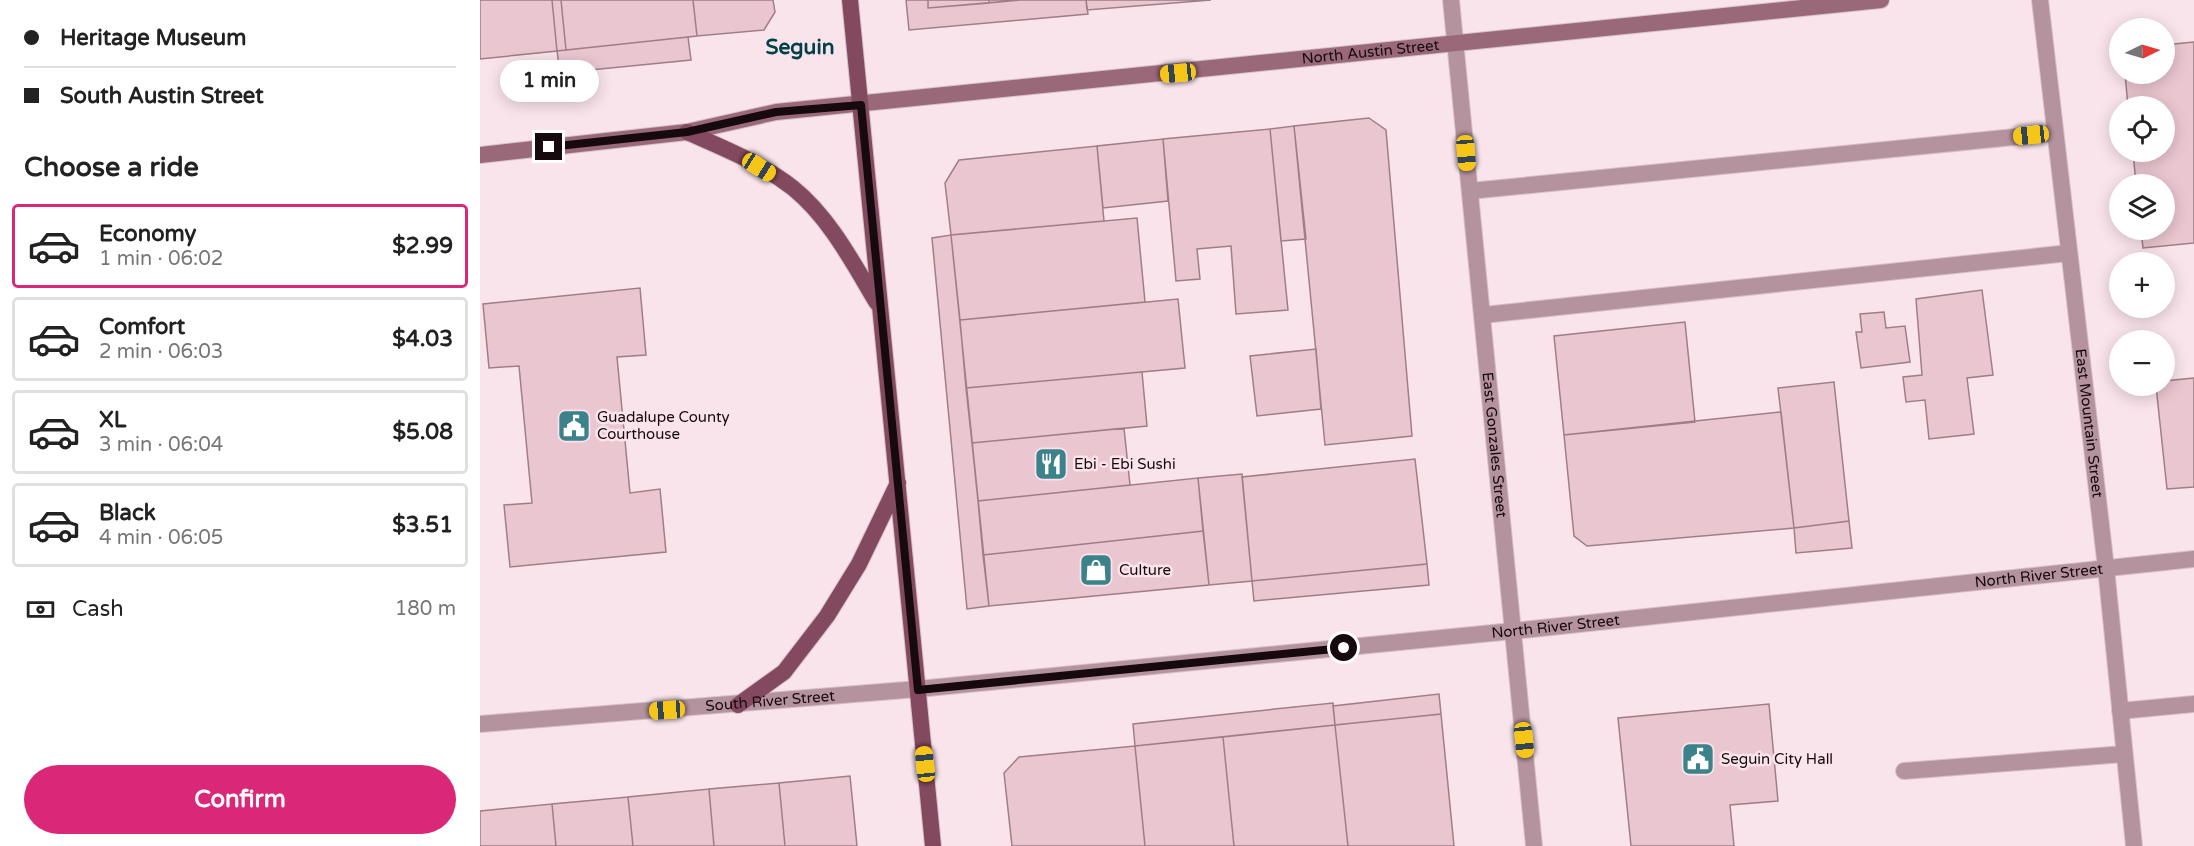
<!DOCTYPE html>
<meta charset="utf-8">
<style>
body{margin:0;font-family:"Varela Round",sans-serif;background:#f2f2f2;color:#222;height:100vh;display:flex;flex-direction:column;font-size:22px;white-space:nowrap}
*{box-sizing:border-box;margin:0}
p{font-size:20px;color:#767676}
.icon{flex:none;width:33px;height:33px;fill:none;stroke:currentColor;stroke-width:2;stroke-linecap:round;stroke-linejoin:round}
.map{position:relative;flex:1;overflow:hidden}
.drawer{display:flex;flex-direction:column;background:#fff;width:480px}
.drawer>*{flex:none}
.hud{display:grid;align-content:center;height:132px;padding:0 24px;background:#fff}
.needle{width:39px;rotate:85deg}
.tools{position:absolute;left:1629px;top:18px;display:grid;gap:12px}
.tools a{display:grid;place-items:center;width:66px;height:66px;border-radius:50%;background:#fff;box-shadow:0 3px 15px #0003;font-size:30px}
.end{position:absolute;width:27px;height:27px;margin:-14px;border:8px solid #160a0e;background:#fff;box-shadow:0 0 0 3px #fff}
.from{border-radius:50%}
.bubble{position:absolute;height:42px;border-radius:21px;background:#fff;box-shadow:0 3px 15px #0003;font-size:20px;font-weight:800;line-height:42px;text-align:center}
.car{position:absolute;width:18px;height:36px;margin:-18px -9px;border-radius:8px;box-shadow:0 0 4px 2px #0007;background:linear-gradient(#f5c518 24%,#345 0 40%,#f5c518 0 76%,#345 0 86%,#f5c518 0)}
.hud b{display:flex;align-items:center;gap:21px;height:57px;font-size:22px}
.hud b+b{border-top:2px solid #e0e0e0}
.hud i{width:15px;height:15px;background:#222}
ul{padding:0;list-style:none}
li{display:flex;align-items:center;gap:18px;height:84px;margin:0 12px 9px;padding:0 12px;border:3px solid #e0e0e0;border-radius:6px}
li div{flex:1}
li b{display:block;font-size:22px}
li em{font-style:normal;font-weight:800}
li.current{border-color:#db2777}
li>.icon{width:54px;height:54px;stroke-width:1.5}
h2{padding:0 24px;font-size:27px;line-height:72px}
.pay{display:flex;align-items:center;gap:15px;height:66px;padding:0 24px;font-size:22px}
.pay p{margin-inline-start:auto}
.cta{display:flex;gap:12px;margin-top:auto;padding:12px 24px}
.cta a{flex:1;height:69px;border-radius:36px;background:#db2777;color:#fff;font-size:24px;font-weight:800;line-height:69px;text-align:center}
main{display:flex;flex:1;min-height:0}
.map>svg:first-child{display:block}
</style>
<main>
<section class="drawer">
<div class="hud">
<b><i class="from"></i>Heritage Museum</b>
<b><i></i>South Austin Street</b>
</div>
<h2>Choose a ride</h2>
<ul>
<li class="current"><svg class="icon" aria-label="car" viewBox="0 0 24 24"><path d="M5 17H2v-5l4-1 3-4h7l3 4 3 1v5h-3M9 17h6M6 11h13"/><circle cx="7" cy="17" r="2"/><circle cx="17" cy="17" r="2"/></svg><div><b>Economy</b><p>1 min · 06:02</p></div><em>$2.99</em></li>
<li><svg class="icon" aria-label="car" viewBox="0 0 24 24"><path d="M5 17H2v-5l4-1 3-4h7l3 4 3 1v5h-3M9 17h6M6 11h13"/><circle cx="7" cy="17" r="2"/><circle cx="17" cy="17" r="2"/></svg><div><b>Comfort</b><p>2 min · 06:03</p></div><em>$4.03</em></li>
<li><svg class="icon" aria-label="car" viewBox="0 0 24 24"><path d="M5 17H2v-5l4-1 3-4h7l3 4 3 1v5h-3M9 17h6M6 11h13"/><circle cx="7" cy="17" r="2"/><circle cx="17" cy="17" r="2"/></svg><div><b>XL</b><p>3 min · 06:04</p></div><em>$5.08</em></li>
<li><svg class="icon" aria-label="car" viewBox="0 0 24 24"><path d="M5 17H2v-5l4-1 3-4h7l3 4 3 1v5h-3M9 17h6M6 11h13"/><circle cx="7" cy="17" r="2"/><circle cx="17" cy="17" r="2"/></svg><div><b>Black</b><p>4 min · 06:05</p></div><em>$3.51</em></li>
</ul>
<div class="pay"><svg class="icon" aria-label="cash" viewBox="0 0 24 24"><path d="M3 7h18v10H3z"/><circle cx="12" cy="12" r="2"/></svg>Cash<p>180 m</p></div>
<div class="cta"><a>Confirm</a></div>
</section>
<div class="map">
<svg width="1714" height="846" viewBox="0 0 1714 846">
<rect width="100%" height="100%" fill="#fae4eb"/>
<path fill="#eac6d1" stroke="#9f7e88" stroke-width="1.5" d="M 0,0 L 72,0 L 77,51 L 0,59 Z
M 72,0 L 81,0 L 86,50 L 77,51 Z
M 81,0 L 213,0 L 217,36 L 86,50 Z
M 213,0 L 293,0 L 295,12 L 284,30 L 217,36 Z
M 426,0 L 448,0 L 448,8 L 540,0 L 606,0 L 608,14 L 429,30 Z
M 448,0 L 509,0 L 509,3 L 448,8 Z
M 509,0 L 540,0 L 509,3 Z
M 606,0 L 731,0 L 607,10 Z
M 208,37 L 211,60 L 80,73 L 77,51 Z
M 1714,42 L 1714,243 L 1663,248 L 1661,230 L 1684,230 L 1684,184 L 1656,184 L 1653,152 L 1684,152 L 1684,106 L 1648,106 L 1645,74 L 1684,74 L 1684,45 Z
M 889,118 L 906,130 L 932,436 L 845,445 L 814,126 Z
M 814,126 L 826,239 L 801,241 L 790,129 Z
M 790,129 L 808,310 L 756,314 L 751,246 L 717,249 L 720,279 L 696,281 L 683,139 Z
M 683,139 L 688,201 L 623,208 L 617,146 Z
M 617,146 L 624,221 L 471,235 L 465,183 L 479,160 Z
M 657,218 L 665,302 L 480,320 L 471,235 Z
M 471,235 L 509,606 L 487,609 L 452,238 Z
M 160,288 L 166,355 L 137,357 L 150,493 L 180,489 L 186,552 L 30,567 L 24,505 L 52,503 L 39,366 L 9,368 L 3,304 Z
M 1502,290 L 1513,375 L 1487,378 L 1494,434 L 1449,439 L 1445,400 L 1426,402 L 1423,377 L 1442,375 L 1436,299 Z
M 698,299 L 705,368 L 486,388 L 480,320 Z
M 1404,312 L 1406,328 L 1425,326 L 1430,362 L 1381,368 L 1376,332 L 1382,332 L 1380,314 Z
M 1205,322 L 1215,422 L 1084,435 L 1074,336 Z
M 836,349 L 841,409 L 777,416 L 770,356 Z
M 662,372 L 667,426 L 492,443 L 486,388 Z
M 1714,378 L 1714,487 L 1687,489 L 1676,386 L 1684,386 L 1684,381 Z
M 1354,382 L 1369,521 L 1314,528 L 1298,388 Z
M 1301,412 L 1314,528 L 1107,546 L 1094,536 L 1084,435 Z
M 644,428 L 650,485 L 498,501 L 492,443 Z
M 935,459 L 947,564 L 772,581 L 762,477 Z
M 762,474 L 772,581 L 729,585 L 718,478 Z
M 718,478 L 723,531 L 503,555 L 498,501 Z
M 1369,521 L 1372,548 L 1316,553 L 1314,528 Z
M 723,531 L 729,585 L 509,606 L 503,555 Z
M 947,564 L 949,585 L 774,601 L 772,581 Z
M 959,694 L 961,714 L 855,725 L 853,706 Z
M 853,703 L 855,725 L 655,746 L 653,724 Z
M 1289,704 L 1298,801 L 1250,805 L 1254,846 L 1151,846 L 1138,718 Z
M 961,714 L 974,846 L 868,846 L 855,725 Z
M 855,725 L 868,846 L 754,846 L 743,737 Z
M 743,737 L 754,846 L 665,846 L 655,746 Z
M 655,746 L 665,846 L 532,846 L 524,773 L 539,757 Z
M 370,776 L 377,846 L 305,846 L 299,783 Z
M 299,783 L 305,846 L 234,846 L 229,789 Z
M 229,789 L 234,846 L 153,846 L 148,797 Z
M 148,797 L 153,846 L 76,846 L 72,804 Z
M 72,804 L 76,846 L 0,846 L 0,811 Z"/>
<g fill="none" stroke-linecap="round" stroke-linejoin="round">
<g stroke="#d6c1c8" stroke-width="18">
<path id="service" d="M 990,191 L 1575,133
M 1003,315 L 1589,253
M 1640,711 L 1714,704
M 1424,771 L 1644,754"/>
</g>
<g stroke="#d6c1c8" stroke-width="18">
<g id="minor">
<path id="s1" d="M 971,0 L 1054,846"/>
<path id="s2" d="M 0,724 L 438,689 L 1033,631 L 1714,559"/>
</g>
</g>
<g stroke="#d6c1c8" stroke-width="18">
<g id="tertiary">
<path id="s3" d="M 1560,0 L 1626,568 L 1654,846"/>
</g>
</g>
<g stroke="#d6c1c8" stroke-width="18">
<g id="secondary">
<path id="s4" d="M 0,155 L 207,132 L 296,112 L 1401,0"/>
</g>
</g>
<g stroke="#d6c1c8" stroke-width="18">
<path id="primary" d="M 370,0 L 453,846
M 207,132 C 243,148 281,163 313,188 C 350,218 373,263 397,303
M 258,705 L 304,672 L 347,616 L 379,564 L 418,483"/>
</g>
<use href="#service" stroke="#b5939e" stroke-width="16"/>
<use href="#minor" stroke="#b5939e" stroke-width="16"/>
<use href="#tertiary" stroke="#b5939e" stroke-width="16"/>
<use href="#secondary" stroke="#996879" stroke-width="16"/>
<use href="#primary" stroke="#834a5f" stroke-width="16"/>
</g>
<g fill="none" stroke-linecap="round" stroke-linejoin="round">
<path stroke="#160a0e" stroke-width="8" d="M 69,147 L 207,132 L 296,112 L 381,105 L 438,690 L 864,648"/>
</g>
<defs>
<g id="civic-square" transform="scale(1.725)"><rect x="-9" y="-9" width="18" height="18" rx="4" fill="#3b828b" stroke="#fae4eb"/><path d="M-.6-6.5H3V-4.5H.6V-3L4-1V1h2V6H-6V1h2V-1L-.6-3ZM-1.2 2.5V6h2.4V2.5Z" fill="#fff"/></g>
<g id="restaurant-square" transform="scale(1.725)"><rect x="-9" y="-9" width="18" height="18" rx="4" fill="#3b828b" stroke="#fae4eb"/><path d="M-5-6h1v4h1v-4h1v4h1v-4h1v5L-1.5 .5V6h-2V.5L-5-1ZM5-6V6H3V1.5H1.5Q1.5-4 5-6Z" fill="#fff"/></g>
<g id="shop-square" transform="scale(1.725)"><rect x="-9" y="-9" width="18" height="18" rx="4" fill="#3b828b" stroke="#fae4eb"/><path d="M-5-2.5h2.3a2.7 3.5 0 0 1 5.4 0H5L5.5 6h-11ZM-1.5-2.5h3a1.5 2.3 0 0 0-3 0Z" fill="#fff"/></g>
</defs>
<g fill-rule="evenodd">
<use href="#civic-square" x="94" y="426"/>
<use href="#restaurant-square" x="571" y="464"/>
<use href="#shop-square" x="616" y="570"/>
<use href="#civic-square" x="1218" y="759"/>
</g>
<g text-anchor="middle" stroke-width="5" stroke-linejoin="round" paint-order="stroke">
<g font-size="15" fill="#160a0e" stroke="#fae4eb">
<text dy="5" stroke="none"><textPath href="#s4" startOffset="897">North Austin Street</textPath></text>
<text dy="5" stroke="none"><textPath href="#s3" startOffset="426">East Mountain Street</textPath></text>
<text dy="5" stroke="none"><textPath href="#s1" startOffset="447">East Gonzales Street</textPath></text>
<text dy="5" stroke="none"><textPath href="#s2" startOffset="1566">North River Street</textPath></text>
<text dy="5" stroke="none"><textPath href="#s2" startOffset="1080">North River Street</textPath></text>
<text dy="5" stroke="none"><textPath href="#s2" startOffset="291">South River Street</textPath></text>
</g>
<g font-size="15" fill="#160a0e" stroke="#fae4eb" text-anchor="start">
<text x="117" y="422">Guadalupe County<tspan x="117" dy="17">Courthouse</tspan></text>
<text x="594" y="469">Ebi - Ebi Sushi</text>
<text x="639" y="575">Culture</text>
<text x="1241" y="764">Seguin City Hall</text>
</g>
<g font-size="21" font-weight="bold" fill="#004148" stroke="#fae4eb">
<text x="320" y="54">Seguin</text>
</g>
</g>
</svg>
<div class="tools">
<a><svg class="needle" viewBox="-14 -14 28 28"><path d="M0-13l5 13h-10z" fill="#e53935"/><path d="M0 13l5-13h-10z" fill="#767676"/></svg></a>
<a><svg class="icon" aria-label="locate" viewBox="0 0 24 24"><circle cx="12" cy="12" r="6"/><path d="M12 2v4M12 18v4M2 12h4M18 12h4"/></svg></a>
<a><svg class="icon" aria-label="layers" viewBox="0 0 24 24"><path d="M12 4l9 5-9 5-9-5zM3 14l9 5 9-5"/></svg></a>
<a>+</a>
<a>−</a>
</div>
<i class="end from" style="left:864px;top:648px"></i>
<i class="end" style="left:69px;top:147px"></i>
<div class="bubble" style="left:20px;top:60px;width:99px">1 min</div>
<i class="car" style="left:698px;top:73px;rotate:264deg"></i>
<i class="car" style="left:1551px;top:135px;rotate:264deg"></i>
<i class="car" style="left:986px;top:153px;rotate:175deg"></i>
<i class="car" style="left:279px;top:167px;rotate:122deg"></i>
<i class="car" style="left:187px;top:710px;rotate:266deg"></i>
<i class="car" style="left:1044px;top:740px;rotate:174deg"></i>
<i class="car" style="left:445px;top:764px;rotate:354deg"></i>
</div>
</main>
